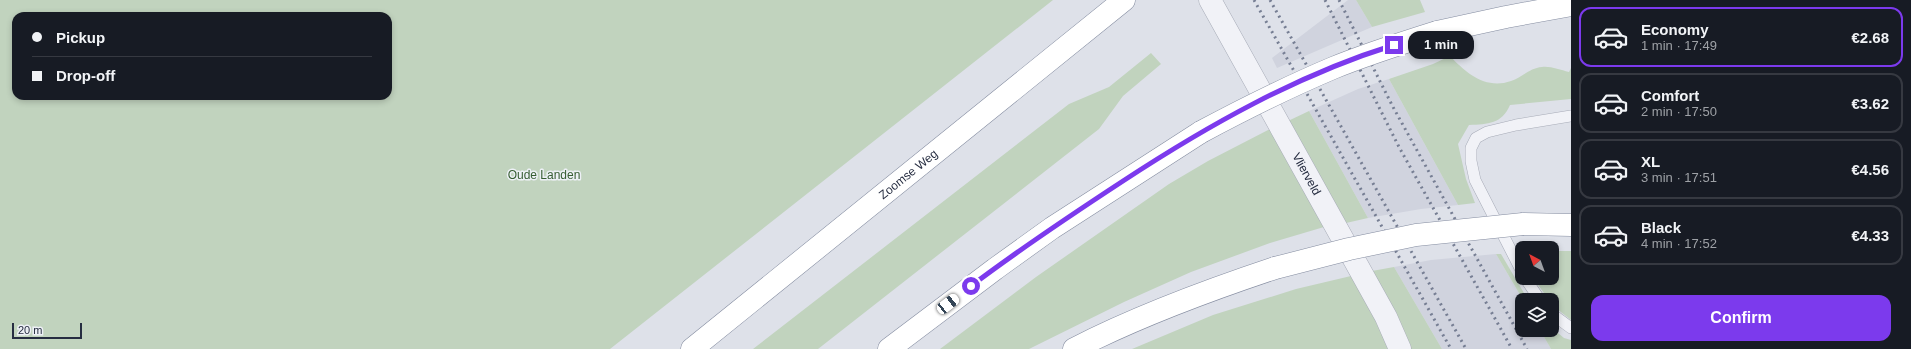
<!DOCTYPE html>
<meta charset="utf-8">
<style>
body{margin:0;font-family:Helvetica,sans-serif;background:#242831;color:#f1f3f6;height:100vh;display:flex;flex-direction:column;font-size:15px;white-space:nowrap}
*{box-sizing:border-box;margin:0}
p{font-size:13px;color:#9ea1a6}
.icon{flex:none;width:22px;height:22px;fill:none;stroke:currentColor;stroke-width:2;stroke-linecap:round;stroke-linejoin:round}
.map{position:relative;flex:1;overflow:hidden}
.panel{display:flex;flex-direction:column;background:#171b24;width:340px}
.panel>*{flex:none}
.hud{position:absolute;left:12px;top:12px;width:380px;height:88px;border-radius:12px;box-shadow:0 2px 6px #0003;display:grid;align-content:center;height:88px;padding:0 20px;background:#171b24}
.needle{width:26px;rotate:319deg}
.fabs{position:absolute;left:1515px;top:241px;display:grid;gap:8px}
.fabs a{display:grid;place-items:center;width:44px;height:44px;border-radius:8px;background:#171b24;box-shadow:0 2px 6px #0003;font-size:20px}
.scale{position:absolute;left:12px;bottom:10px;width:70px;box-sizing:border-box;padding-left:4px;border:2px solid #262d41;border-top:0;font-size:11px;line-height:14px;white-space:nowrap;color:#262d41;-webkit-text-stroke:3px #edf0f6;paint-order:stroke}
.end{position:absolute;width:18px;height:18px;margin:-9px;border:5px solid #7c3aed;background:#fff;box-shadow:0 0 0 2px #fff}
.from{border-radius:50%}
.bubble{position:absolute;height:28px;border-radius:12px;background:#171b24;box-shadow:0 2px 6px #0003;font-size:13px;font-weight:600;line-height:28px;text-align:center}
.car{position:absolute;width:12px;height:24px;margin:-12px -6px;border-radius:5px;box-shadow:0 0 3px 1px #0007;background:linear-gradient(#fff 24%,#345 0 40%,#fff 0 76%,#345 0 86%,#fff 0)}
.hud b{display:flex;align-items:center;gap:14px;height:38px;font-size:15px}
.hud b+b{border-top:1px solid #363941}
.hud i{width:10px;height:10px;background:#f1f3f6}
ul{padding:7px 0 0;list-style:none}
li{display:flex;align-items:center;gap:12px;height:60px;margin:0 8px 6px;padding:0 12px;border:2px solid #363941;border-radius:12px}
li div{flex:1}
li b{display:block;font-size:15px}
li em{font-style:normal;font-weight:600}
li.current{border-color:#7c3aed}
li>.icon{width:36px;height:36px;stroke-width:1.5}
.button{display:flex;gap:8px;margin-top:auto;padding:8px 20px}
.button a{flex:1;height:46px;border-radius:12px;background:#7c3aed;color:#fff;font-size:16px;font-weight:600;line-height:46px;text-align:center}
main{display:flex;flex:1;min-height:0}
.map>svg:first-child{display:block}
</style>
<main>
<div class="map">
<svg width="1571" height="349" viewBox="0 0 1571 349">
<rect width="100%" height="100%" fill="#dee1e9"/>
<path fill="#d0d3de" d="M 1348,0 L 1356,0 L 1372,27 L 1277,68 L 1272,58 Z
M 1389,79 L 1458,205 L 1421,209 L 1368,218 L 1309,111 L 1358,89 Z
M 1496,254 L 1523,300 L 1522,330 L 1540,330 L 1551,349 L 1442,349 L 1394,267 L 1431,260 Z"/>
<path fill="#c1d3be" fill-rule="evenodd" d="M 0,0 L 1053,0 L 610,349 L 0,349 ZM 16,16 L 388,16 L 388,96 L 16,96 Z
M 1356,0 L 1420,0 L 1425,12 L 1372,27 Z
M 1151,53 L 1161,64 L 1123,96 L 1099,129 L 818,349 L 753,349 L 1069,104 L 1109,87 Z
M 1450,56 C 1466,73 1486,90 1511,81 C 1522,78 1529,68 1542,67 C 1551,66 1560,70 1569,72 L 1571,68 L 1571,99 L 1510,105 C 1502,124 1488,124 1469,125 L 1458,144 L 1466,179 L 1475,203 L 1458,205 L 1389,79 L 1433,64 Z
M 1309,111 L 1368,218 L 1346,223 L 1288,121 Z
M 1270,129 L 1324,227 L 1270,243 L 1191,272 L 1124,302 L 1029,349 L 940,349 L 1036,277 L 1169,184 L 1208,161 Z
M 1552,251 L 1571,251 L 1571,320 L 1552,305 L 1552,300 L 1549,300 L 1533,278 L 1552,278 Z
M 1496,254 L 1501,254 L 1528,300 L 1523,300 Z
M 1394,267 L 1442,349 L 1410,349 L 1372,271 Z
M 1351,276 L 1375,315 L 1390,349 L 1132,349 L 1213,315 L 1296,289 Z
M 1552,328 L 1564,338 L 1571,340 L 1571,349 L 1551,349 L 1540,330 L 1552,330 Z"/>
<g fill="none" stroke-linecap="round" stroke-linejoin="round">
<g stroke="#a7abb7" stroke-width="12">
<path id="lane" d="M 1522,272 L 1475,180 L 1471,161 L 1471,148 L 1476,138 L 1487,132 L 1516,125 L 1571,116
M 1525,278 L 1540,300
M 1552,314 L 1571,328"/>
</g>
<g stroke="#a7abb7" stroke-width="23">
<g id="street">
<path id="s1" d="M 1210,0 L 1386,317 L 1400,349"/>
</g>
</g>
<g stroke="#848ca0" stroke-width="23">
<g id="highway">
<path d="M 1437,32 L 1506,17 L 1571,5"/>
<path d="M 1523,224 L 1571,225"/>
<path id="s2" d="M 692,349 L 1124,0"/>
<path d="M 889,349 L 995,269 L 1052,228 L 1201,132"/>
<path d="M 1074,349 C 1138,316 1206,291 1275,268"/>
</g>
</g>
<use href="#lane" stroke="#f1f2f7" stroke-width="11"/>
<use href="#street" stroke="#f1f2f7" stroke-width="22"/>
<use href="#highway" stroke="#fff" stroke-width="22"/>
<path stroke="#767e93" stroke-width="3" stroke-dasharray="2 4" stroke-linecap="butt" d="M 1254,0 L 1451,349
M 1270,0 L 1466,349
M 1325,0 L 1399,147 L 1512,349
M 1339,0 L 1393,107 L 1527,349"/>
<g stroke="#848ca0" stroke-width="23" stroke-linecap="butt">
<path id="highway-bridge" d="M 1201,132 C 1244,109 1288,87 1333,68 C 1367,54 1402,43 1437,32
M 1275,268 L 1349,249 L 1416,235 L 1523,224"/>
</g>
<use href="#highway-bridge" stroke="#fff" stroke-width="22"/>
</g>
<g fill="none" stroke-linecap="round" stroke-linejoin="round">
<path stroke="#7c3aed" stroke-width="5" d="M 971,286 C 1020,249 1071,215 1123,181 C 1207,126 1297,75 1394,45"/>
</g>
<g text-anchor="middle" stroke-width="3" stroke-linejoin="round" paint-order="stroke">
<g font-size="12" fill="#262d41" stroke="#edf0f6">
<text dy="4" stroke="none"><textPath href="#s1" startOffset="199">Vlierveld</textPath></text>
<text dy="4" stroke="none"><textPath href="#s2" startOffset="278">Zoomse Weg</textPath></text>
</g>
<g font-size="12" fill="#365d32" stroke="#edf0f6">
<text x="544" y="179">Oude Landen</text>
</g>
</g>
</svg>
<div class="fabs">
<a><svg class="needle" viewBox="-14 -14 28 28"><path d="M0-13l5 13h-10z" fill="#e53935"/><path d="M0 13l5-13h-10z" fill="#9ea1a6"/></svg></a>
<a><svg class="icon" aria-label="layers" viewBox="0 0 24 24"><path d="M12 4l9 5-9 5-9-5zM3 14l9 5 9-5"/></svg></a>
</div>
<div class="scale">20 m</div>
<i class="end from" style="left:971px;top:286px"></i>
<i class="end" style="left:1394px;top:45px"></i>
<div class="bubble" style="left:1408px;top:31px;width:66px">1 min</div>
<i class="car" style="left:948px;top:304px;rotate:52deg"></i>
<div class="hud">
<b><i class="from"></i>Pickup</b>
<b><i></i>Drop-off</b>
</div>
</div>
<section class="panel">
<ul>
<li class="current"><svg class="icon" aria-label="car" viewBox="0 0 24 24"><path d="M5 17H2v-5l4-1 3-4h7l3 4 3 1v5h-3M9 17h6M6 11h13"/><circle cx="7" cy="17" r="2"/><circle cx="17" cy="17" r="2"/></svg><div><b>Economy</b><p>1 min · 17:49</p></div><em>€2.68</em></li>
<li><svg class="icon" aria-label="car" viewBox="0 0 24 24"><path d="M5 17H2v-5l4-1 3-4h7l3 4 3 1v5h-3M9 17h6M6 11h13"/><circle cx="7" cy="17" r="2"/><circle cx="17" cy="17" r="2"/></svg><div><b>Comfort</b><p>2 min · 17:50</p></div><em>€3.62</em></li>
<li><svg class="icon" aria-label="car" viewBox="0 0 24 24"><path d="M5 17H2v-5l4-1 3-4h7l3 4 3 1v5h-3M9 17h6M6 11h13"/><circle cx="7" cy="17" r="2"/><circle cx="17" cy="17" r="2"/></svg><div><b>XL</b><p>3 min · 17:51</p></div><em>€4.56</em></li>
<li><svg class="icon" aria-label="car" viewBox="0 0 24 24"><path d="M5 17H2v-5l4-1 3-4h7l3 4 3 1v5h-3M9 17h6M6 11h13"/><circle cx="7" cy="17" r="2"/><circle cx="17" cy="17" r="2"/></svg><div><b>Black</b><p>4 min · 17:52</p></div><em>€4.33</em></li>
</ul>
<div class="button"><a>Confirm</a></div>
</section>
</main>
